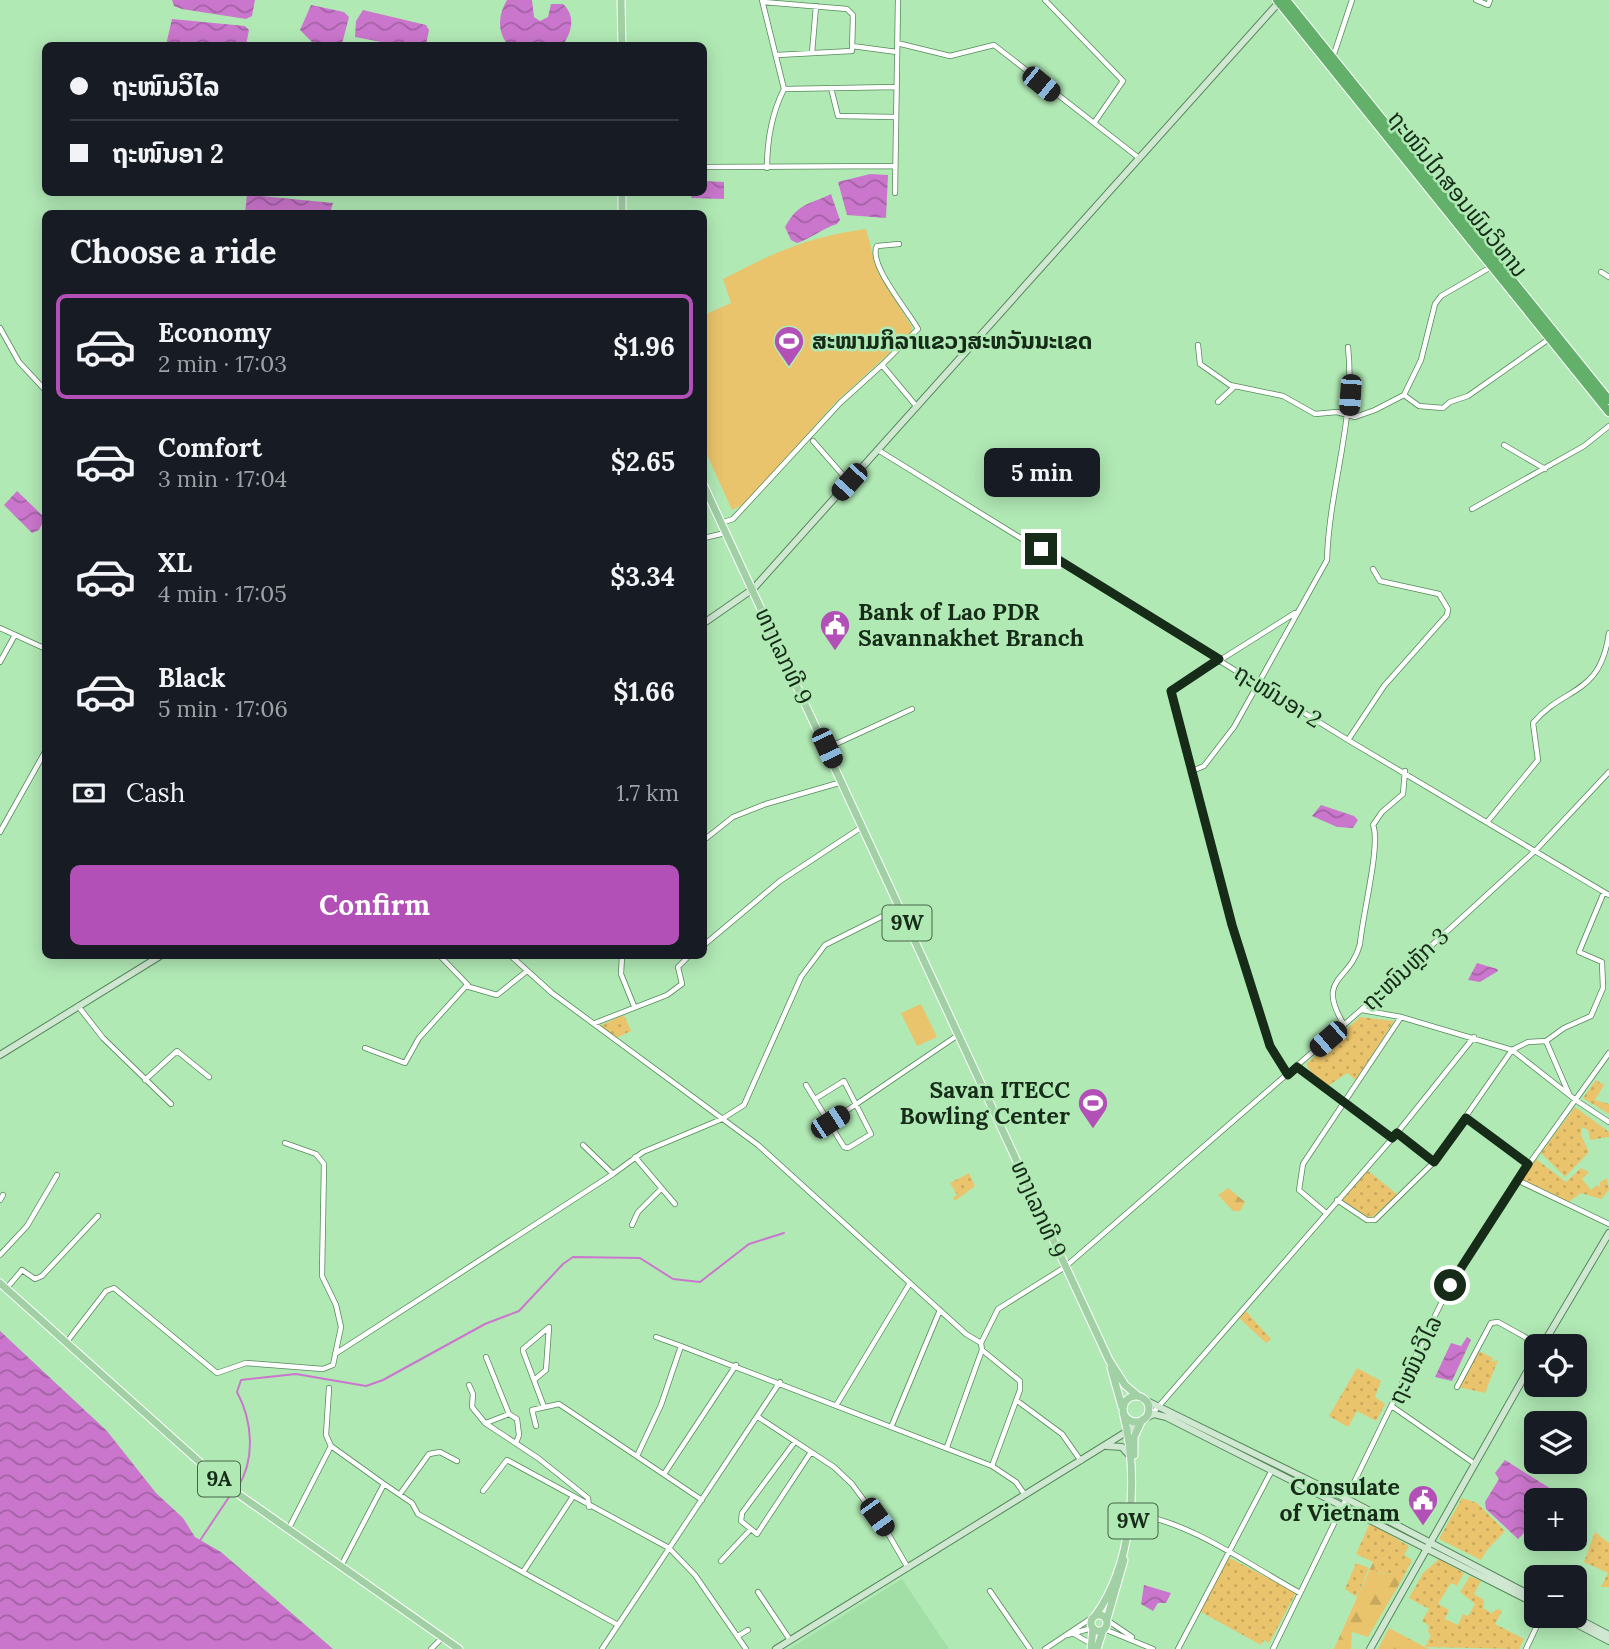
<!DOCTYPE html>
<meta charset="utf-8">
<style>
body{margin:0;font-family:Lora,"Noto Sans Lao",serif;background:#242831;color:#f1f3f6;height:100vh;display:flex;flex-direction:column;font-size:26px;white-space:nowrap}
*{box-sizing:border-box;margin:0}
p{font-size:23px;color:#9ea1a6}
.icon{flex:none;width:38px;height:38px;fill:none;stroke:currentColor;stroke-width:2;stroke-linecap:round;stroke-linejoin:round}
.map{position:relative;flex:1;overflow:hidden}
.side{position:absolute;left:42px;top:210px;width:665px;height:749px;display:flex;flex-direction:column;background:#171b24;border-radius:10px;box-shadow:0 4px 18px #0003}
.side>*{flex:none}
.banner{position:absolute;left:42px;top:42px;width:665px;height:154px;border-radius:10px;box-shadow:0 4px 18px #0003;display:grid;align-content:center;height:154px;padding:0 28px;background:#171b24}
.tools{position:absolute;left:1524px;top:1334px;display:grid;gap:14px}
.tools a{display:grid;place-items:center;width:63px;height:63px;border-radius:10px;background:#171b24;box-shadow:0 4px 18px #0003;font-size:35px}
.end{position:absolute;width:32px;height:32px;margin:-16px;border:9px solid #162b18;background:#fff;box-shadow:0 0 0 4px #fff}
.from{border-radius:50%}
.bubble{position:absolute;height:49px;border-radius:10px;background:#171b24;box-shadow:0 4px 18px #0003;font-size:23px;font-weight:800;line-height:49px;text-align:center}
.car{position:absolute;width:21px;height:42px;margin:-21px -10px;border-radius:9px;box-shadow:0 0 5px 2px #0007;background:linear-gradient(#222 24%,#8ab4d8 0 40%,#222 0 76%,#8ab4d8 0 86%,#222 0)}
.banner b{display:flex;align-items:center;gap:24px;height:66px;font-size:26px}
.banner b+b{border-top:2px solid #363941}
.banner i{width:18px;height:18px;background:#f1f3f6}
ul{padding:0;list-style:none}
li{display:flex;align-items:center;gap:21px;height:105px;margin:0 14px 10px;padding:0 14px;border:4px solid transparent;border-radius:10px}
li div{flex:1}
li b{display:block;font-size:26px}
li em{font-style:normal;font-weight:800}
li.on{border-color:#b350b7}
li>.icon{width:63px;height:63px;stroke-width:1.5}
h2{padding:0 28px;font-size:32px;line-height:84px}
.pay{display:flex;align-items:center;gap:18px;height:77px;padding:0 28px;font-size:26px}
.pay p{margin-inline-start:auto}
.primary-button{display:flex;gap:14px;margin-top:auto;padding:14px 28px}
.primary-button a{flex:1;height:80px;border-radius:10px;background:#b350b7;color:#fff;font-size:28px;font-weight:800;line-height:80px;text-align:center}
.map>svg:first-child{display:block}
</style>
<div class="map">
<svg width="1609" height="1649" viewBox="0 0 1609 1649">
<defs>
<pattern id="green-dots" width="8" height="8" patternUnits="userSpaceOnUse" patternTransform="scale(1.75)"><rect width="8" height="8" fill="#eac46c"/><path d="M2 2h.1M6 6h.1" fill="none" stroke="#c8a95d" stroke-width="1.8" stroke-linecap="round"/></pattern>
<pattern id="forest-firs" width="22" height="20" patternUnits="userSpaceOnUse" patternTransform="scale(1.75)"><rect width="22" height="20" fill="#eac46c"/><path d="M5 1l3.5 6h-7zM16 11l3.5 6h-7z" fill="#c8a95d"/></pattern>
<pattern id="water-waves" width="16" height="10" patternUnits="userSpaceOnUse" patternTransform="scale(1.75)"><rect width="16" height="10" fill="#cb76cd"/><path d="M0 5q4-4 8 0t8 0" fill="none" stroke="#a461a5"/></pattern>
</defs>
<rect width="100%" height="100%" fill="#b1e9b5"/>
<path fill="#a2dfa6" d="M 902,1579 L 949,1649 L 789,1649 Z"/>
<path fill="url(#green-dots)" d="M 624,1015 L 631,1031 L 616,1038 L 599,1026 Z
M 1360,1017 L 1394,1021 L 1356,1080 L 1347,1073 L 1328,1086 L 1313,1075 L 1306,1064 Z
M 1596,1080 L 1604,1085 L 1595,1100 L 1609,1104 L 1609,1114 L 1583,1098 Z
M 1575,1107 L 1609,1132 L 1609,1137 L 1590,1140 L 1588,1130 L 1582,1127 L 1581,1135 L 1589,1152 L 1565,1177 L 1541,1153 Z
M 1536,1159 L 1566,1182 L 1581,1168 L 1589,1172 L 1582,1179 L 1591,1190 L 1597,1185 L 1600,1187 L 1600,1182 L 1607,1178 L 1609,1190 L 1601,1199 L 1581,1193 L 1566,1204 L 1522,1180 Z
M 1367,1170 L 1398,1195 L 1370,1219 L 1342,1200 Z
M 969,1173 L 975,1186 L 955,1201 L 953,1198 L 957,1195 L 950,1183 Z
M 1244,1309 L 1271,1339 L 1266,1343 L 1238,1317 Z
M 1475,1349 L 1493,1358 L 1491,1362 L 1498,1360 L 1485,1393 L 1458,1387 Z
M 1357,1368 L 1381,1381 L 1375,1397 L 1385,1404 L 1376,1421 L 1357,1411 L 1348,1427 L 1329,1416 Z
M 1462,1498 L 1477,1503 L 1505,1531 L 1487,1550 L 1481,1560 L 1439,1539 Z
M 1370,1523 L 1409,1546 L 1404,1555 L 1412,1560 L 1403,1578 L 1387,1573 L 1377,1574 L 1373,1562 L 1356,1554 Z
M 1595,1532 L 1609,1543 L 1609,1587 L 1601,1587 L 1608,1573 L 1584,1562 Z
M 1228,1557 L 1296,1593 L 1269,1643 L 1264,1640 L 1261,1645 L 1199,1611 Z
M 1439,1559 L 1464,1573 L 1457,1586 L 1451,1583 L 1438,1604 L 1449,1610 L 1445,1619 L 1458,1625 L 1463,1614 L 1468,1616 L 1475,1604 L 1460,1592 L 1470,1576 L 1481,1581 L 1474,1594 L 1484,1600 L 1483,1608 L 1491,1613 L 1498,1609 L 1502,1611 L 1495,1624 L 1524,1639 L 1519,1649 L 1425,1647 L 1431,1635 L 1428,1632 L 1429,1626 L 1422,1621 L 1429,1609 L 1409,1598 L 1423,1573 Z
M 1356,1563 L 1369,1568 L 1357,1597 L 1345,1589 Z"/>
<path fill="url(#forest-firs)" d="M 1228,1188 L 1245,1202 L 1240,1211 L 1233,1211 L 1218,1195 Z
M 1373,1562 L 1377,1574 L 1391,1573 L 1403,1578 L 1368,1637 L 1352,1632 L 1351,1649 L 1334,1649 Z
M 1389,1628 L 1425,1647 L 1429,1649 L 1378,1649 Z"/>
<path fill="#eac46c" d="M 866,229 L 878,273 L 912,327 L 912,332 L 835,403 L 746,503 L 732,510 L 704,448 L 704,315 L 731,303 L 723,279 C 775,252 808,237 866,229 Z
M 921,1004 L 937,1037 L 917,1046 L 901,1013 Z"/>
<path fill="url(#water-waves)" d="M 172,0 L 255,0 L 252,16 L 246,19 L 182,9 L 174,6 Z
M 507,0 L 532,0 L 534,17 L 540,21 L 548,17 L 551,4 L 563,4 C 576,16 572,31 563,45 L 508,45 C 497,31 498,15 507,0 Z
M 311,5 L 344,12 L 349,17 L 342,44 L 313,43 L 300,30 Z
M 363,10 L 426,25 L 429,30 L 426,45 L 397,45 L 355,37 L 356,21 Z
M 172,19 L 245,26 L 249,30 L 246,45 L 166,45 Z
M 870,174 L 888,175 L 886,218 L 847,215 L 838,182 Z
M 704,181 L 724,182 L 724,199 L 691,198 L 692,193 L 704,192 Z
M 831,194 L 840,220 L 837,224 C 823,228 812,238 797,243 L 791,240 L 785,227 C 799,202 809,205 831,194 Z
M 247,195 L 251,195 L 333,203 L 330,213 L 245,213 Z
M 17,491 L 45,518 L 39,530 L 32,533 L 4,505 Z
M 1321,805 L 1354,816 L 1358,820 L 1353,828 L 1337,827 L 1312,816 Z
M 1477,963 L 1497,969 L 1498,971 L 1480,982 L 1468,980 Z
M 0,1331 L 107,1431 L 156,1493 L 183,1518 L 195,1537 L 221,1552 L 333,1649 L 0,1649 Z
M 1467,1337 L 1471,1340 L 1452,1381 L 1435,1377 L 1451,1343 L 1461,1346 Z
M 1505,1460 L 1561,1495 L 1558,1500 L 1536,1500 L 1534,1538 L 1525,1532 L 1518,1539 L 1486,1509 L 1485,1502 L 1499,1479 L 1495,1473 Z
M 1144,1585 L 1171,1593 L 1166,1603 L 1158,1603 L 1153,1611 L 1141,1604 Z"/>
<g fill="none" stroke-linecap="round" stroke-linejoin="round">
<path stroke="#cb76cd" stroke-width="2" d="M 238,1487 C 256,1458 252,1420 237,1392 L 241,1380 L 296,1374 L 366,1386 L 383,1380 L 485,1324 L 519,1311 L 563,1264 L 573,1257 L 640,1258 L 673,1279 L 700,1282 L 749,1244 L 784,1233
M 199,1542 L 231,1494"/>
<g stroke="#55895a" stroke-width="6">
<path id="street" d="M 762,0 L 784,89 C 772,113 767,141 767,168
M 1045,0 L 1123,81 L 1094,123
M 1476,0 L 1488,5 L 1490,0
M 763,2 L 847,9 L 853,15 L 852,51 L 777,55
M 897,43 L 950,56 L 994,45 L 1139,158
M 852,46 L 897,52
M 812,53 L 816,6
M 1333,57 L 1352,0
M 831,88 L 838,116 L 895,117
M 784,89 L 896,87
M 704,167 L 894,166
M 895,193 L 898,0
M 1601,272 L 1609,277
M 0,328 L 19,362 L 46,391
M 1198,345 L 1200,364 L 1230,385 L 1283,396 L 1315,414 L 1337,412 L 1355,417 L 1375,410 L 1404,395 L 1421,360 L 1435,304 L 1441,296 L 1491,267
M 882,365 L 918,329 C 909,312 867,263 877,246 L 899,244
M 1404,395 L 1419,406 L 1443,408 L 1450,402 L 1468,396 L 1549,339
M 1218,402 L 1234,387
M 813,441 L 849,482
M 1504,445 L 1545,469
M 878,450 L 1348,740 L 1609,895
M 1472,509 L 1584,446 L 1609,426
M 721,523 L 733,519 L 840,403 L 882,365 L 917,407
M 704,538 L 725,533
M 0,628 L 46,649
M 0,662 L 15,635
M 1348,740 L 1384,686 L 1447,615 L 1448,609 L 1439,594 L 1380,581 L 1373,569
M 827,748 L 912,709
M 1192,771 L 1204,766 L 1234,727 L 1327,560 C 1329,488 1356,419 1348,347
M 1488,821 L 1538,760 L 1533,723 C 1565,685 1600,697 1609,633
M 0,832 L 46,750
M 704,840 L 733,817 L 766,804 L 842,782
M 704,945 L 780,881 L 862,827
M 440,956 L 468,985
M 511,956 L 552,993 L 758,1145 L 966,1334 L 981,1343 L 982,1350 L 1020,1381 L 1020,1390 L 992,1466
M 622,956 L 621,974 L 634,1006
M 78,1006 L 103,1038 L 171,1104
M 1362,1010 L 1401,1017 L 1512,1050 L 1577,1101 L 1609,1122
M 595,1023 L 667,995 L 682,984 L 678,967 L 689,956
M 1344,1025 C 1315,976 1350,983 1360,944 C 1362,917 1381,844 1373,825 L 1382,812 L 1403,794 L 1405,771
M 1546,1041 L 1564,1028 L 1591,1016 L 1603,988 L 1602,962 L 1579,952 L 1604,892
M 365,1048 L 405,1063 L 419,1038 L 466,986 L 497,995 L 527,971
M 1297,1067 L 1392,1138
M 1288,1074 L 1270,1046 L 1232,925 L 1171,691 L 1295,613
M 145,1080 L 177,1051 L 209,1077
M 806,1085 L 844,1147 L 848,1148 L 871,1134 L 844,1081 L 815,1099
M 1466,1117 L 1528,1164
M 830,1122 L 958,1035
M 1397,1133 L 1434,1162
M 583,1145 L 613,1174 L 643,1152 L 722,1119 L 744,1105 L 801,977 L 825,945 L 899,908
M 635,1157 L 675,1204
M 1517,1180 L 1609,1224
M 0,1200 L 3,1195
M 1337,1200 L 1367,1220 L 1375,1220 L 1434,1162 L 1512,1050 L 1528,1042 L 1546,1041 L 1569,1094
M 1326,1213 L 1299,1190 L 1303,1164 L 1401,1017
M 632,1225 L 638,1212 L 661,1189
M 0,1255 L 27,1226 L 57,1175
M 6,1289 L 22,1270 L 35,1279 L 42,1276 L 98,1216
M 656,1337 L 681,1346
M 66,1343 L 106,1291 L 114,1288 L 217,1373 L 246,1363 L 323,1369 L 333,1365 L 341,1327 L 336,1305 L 322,1276 L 324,1164 L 316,1154 L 285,1143
M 981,1343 L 998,1309 L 1065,1267 L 1361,1010 L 1536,850 L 1609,772
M 335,1354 L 613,1174
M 486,1357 L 509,1414
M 534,1380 L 546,1370 L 549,1327 L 523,1349 L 523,1351 L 544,1407
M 469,1385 L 473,1394 L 472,1407 L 485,1423 L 538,1458 L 588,1498 L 589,1507
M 1457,1387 L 1491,1323 L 1498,1322 L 1541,1346
M 329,1388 L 326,1435 L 331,1446 L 384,1484
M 1016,1400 L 1062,1434 L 1081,1461
M 837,1404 L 910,1283
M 1393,1407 L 1475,1464
M 1152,1414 L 1397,1133 L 1474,1037
M 758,1417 L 834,1467 L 852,1484 L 886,1530 L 908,1568
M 486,1423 L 509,1414 L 517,1419 L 519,1435 L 516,1443
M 892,1425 L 940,1310
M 536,1426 L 532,1410 L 559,1404 L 702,1500
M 794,1443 L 742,1513 L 741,1521 L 757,1534 L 811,1452
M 947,1447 L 982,1350
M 637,1456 L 661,1405 L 681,1346 L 992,1466 L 1016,1482 L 1025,1495
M 664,1474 L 736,1365
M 483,1491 L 507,1460 L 669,1548 L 695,1575 L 746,1649
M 400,1494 L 429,1454 L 440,1452 L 457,1461
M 1134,1514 C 1191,1522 1249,1565 1300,1593
M 288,1530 L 331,1446
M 721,1561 L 750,1530
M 341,1566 L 384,1484 L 412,1503 L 418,1514 L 618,1625
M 523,1572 L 572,1498
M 990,1591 L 1030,1649
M 758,1592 L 790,1640
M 1107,1620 L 1132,1637
M 1104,1629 L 1153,1649
M 1074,1634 L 1090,1643
M 1067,1635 L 1092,1628
M 738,1636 L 748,1630
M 431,1649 L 443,1637
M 602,1649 L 780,1382
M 1045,1649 L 1093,1617
M 1178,1649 L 1272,1470
M 1273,1649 L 1450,1285 L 1514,1185 L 1609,1053
M 1526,1649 L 1542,1615"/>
</g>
<g stroke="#55895a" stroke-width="8">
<path id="secondary" d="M 704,623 L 753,589 L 1281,0
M 0,1055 L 160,956
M 1542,1346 L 1609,1233
M 1143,1399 L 1347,1499 L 1536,1598
M 1144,1419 L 1154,1414 L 1166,1417 L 1536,1604
M 1107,1446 L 1122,1447 L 1130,1456
M 1559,1615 L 1609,1641
M 1571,1615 L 1609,1635
M 776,1649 L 1139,1424
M 1370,1649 L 1536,1356"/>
</g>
<g stroke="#fff" stroke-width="9">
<path id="primary" d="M 621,0 L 622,46
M 622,214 L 622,192
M 704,486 L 1109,1360 L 1125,1385 L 1138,1396
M 0,1283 L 224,1484 L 459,1649
M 1111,1368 L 1122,1407
M1123 1409a13 13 0 1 1 26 0a13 13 0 1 1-26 0Z
M 1134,1455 L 1134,1437 L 1142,1420
M1091 1623a8 8 0 1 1 16 0a8 8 0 1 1-16 0Z
M 1095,1616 C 1134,1563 1139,1474 1123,1412
M 1107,1619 L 1124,1560
M 1091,1649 L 1093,1628
M 1097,1649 L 1103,1630"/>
</g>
<g stroke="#fff" stroke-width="10">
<path id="highway" d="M 1277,0 L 1609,412
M 1286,0 L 1609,400"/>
</g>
<use href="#street" stroke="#fff" stroke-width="4.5"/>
<use href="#secondary" stroke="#d0e7d2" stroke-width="6"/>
<use href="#primary" stroke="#a1d0a5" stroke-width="7"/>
<use href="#highway" stroke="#62b069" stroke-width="8"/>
</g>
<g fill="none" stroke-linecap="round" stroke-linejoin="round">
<path stroke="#162b18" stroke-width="9" d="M 1041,549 L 1219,659 L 1171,691 L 1232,925 L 1270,1046 L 1288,1075 L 1297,1067 L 1392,1138 L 1397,1133 L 1434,1162 L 1466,1118 L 1528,1164 L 1450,1285"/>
</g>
<defs>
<g id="stadium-pin" transform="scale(1.575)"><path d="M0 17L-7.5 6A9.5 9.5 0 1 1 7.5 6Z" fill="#b350b7" stroke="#b1e9b5"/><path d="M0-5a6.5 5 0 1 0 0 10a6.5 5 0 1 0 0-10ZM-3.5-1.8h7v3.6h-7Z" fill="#fff"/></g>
<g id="civic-pin" transform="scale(1.575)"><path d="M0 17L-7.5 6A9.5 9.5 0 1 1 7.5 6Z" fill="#b350b7" stroke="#b1e9b5"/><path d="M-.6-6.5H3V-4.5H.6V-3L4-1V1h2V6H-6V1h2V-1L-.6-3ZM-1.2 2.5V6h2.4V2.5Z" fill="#fff"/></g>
</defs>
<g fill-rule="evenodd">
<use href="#stadium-pin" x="789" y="341"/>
<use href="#civic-pin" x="835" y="625"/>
<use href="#stadium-pin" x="1093" y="1103"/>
<use href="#civic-pin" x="1423" y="1500"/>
</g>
<g text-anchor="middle" stroke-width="5" stroke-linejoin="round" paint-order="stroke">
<g fill="#b1e9b5" stroke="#446447" stroke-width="2">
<rect x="882.5" y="905.5" width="49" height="35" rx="5"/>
<rect x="198" y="1461.5" width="42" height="35" rx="5"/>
<rect x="1108.5" y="1503.5" width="49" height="35" rx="5"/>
</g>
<g font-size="21" font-weight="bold" fill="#162b18">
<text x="907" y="930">9W</text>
<text x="219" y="1486">9A</text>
<text x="1133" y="1528">9W</text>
</g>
<g font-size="23" fill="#162b18" stroke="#b1e9b5">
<text transform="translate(1458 194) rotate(51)" y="8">ຖະໜົນໄກສອນພົມວິຫານ</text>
<text transform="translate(784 656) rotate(65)" y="8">ທາງເລກທີ 9</text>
<text transform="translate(1278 696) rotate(32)" y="8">ຖະໜົນອາ 2</text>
<text transform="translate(1405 969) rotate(-43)" y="8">ຖະໜົນຫຼັກ 3</text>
<text transform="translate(1039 1209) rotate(66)" y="8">ທາງເລກທີ 9</text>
<text transform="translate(1415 1360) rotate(-65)" y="8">ຖະໜົນວິໄລ</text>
</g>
<g font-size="23" font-weight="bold" fill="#162b18" stroke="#b1e9b5" text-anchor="start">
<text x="812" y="349">ສະໜາມກິລາແຂວງສະຫວັນນະເຂດ</text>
<text x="858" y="620">Bank of Lao PDR<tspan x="858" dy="26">Savannakhet Branch</tspan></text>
<text x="1070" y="1098" text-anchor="end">Savan ITECC<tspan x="1070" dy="26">Bowling Center</tspan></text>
<text x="1400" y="1495" text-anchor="end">Consulate<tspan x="1400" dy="26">of Vietnam</tspan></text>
</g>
</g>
</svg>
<div class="tools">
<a><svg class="icon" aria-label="locate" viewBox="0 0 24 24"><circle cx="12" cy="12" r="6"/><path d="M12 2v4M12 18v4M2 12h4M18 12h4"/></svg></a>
<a><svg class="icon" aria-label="layers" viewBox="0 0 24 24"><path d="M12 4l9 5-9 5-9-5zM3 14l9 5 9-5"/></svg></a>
<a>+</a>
<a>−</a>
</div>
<i class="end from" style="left:1450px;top:1285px"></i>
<i class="end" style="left:1041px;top:549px"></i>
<div class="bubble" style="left:984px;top:448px;width:116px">5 min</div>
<i class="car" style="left:1041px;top:84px;rotate:129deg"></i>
<i class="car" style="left:1350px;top:395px;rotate:184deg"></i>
<i class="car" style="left:849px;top:482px;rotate:222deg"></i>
<i class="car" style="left:827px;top:748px;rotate:155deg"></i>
<i class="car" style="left:1328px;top:1039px;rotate:229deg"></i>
<i class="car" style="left:830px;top:1122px;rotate:57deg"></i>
<i class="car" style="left:877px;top:1517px;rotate:144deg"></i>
<div class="banner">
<b><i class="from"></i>ຖະໜົນວິໄລ</b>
<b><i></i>ຖະໜົນອາ 2</b>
</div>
<section class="side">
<h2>Choose a ride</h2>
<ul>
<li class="on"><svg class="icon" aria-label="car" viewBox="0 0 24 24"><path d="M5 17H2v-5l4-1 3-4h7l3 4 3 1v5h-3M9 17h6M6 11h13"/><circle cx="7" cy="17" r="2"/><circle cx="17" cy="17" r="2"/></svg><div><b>Economy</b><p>2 min · 17:03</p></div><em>$1.96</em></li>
<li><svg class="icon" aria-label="car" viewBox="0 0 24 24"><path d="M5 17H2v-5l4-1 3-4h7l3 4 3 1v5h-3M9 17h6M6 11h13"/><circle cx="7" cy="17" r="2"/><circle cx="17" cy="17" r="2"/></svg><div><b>Comfort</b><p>3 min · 17:04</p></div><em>$2.65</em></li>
<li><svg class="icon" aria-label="car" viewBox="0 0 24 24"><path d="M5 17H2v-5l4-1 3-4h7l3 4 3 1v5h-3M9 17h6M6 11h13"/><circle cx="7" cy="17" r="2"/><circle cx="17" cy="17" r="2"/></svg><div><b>XL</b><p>4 min · 17:05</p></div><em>$3.34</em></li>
<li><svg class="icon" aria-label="car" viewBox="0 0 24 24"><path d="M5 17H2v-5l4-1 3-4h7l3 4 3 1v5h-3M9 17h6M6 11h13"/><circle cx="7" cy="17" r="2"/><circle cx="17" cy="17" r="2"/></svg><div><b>Black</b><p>5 min · 17:06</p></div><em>$1.66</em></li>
</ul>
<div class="pay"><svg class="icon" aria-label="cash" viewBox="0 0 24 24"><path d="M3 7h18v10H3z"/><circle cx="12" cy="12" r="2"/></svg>Cash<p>1.7 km</p></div>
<div class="primary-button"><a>Confirm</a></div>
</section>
</div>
